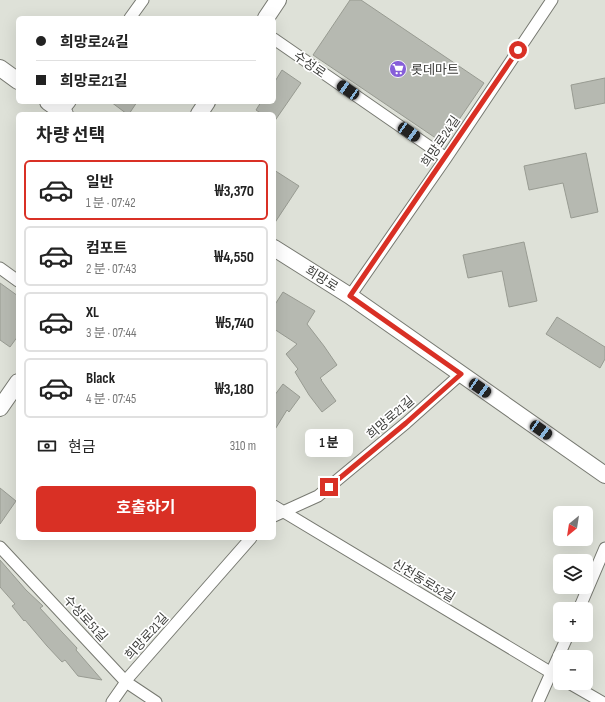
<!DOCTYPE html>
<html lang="ko">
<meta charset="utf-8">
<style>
body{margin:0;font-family:"Sofia Sans Condensed","Noto Sans KR",sans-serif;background:#f6f6f6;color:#222;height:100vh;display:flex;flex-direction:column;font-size:15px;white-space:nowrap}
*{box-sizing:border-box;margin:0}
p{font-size:13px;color:#767676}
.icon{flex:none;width:22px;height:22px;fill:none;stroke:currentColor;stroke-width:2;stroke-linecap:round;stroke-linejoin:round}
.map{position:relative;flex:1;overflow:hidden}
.details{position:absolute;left:16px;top:112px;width:260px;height:428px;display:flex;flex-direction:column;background:#fff;border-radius:6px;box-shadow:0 4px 16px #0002}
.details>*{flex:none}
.hud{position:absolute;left:16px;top:16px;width:260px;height:88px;border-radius:6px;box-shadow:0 4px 16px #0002;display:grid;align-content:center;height:88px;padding:0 20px;background:#fff}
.needle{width:26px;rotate:210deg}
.buttons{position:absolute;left:553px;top:506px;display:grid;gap:8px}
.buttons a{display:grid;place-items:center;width:40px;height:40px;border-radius:6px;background:#fff;box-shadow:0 4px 16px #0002;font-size:20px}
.end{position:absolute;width:18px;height:18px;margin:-9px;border:5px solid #d93025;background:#fff;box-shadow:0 0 0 2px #fff}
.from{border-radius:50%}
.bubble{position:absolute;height:28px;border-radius:6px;background:#fff;box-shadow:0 4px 16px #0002;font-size:13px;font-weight:700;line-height:28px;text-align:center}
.car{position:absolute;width:12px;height:24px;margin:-12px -6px;border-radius:5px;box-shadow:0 0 3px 1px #0007;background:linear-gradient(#222 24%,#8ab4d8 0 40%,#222 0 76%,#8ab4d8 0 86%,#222 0)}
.hud b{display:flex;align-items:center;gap:14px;height:38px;font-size:15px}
.hud b+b{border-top:1px solid #e0e0e0}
.hud i{width:10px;height:10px;background:#222}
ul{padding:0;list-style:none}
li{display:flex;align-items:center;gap:12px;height:60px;margin:0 8px 6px;padding:0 12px;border:2px solid #e0e0e0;border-radius:6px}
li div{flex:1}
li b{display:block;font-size:15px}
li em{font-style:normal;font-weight:700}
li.current{border-color:#d93025}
li>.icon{width:36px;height:36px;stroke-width:1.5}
h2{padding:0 20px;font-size:18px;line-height:48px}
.pay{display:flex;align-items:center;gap:10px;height:44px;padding:0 20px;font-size:15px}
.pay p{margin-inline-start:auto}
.cta{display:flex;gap:8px;margin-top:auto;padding:8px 20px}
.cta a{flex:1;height:46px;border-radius:6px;background:#d93025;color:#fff;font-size:16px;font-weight:700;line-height:46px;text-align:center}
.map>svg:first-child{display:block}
</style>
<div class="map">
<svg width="605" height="702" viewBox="0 0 605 702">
<rect width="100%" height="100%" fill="#dee1d8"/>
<path fill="#b6b9b1" stroke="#989b92" d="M 350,0 L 361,0 L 484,83 L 443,143 L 313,55 Z
M 282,70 L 301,83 L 274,122 L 274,114 L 262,114 L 256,110 L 261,102 L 274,102 L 274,83 Z
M 605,78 L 605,103 L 575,109 L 571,85 Z
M 111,102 L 137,102 L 129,114 L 127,114 Z
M 586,153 L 598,212 L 571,218 L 563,183 L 529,190 L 524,166 Z
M 274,170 L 299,186 L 274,224 Z
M 524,242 L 537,301 L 509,307 L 502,271 L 468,278 L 463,255 Z
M 0,283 L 18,296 L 18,336 L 10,347 L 0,340 Z
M 283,292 L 315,311 L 307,324 L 324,346 L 337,365 L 320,378 L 322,380 L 321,380 L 336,401 L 322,412 L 309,395 L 295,372 L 298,369 L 286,354 L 297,344 L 274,329 L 274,306 Z
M 557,317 L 605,347 L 605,359 L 600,368 L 546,334 Z
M 283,384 L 300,397 L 289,412 L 287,410 L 274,431 L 274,396 Z
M 0,488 L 16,501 L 0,524 Z
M 0,560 L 26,590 L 43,606 L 40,608 L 62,632 L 77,648 L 76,650 L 102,680 L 78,676 L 65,660 L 62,662 L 47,646 L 25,620 L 24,621 L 12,606 L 15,604 L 0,587 Z"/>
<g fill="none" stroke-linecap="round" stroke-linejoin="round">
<g stroke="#777971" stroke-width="13">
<path id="street" d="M 130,18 L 143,0
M 274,39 L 446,158
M 62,112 L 70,102
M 0,268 L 18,281
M 350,296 L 446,158 L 552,0
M 274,506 L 560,678
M 274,516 L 318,496 L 406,423 L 461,374
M 0,547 L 126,682 L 156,702
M 579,609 L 605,548
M 569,683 L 602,702
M 112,702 L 126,682 L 128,678 L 251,538
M 538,702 L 568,635"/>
</g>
<g stroke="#777971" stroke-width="18">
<path id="secondary" d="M 266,18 L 278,0
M 0,68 L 18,81
M 48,102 L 65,114
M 199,114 L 207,102
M 274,248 L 350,296 L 605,475
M 0,408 L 18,382"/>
</g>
<use href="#street" stroke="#fff" stroke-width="11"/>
<use href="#secondary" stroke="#fff" stroke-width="16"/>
</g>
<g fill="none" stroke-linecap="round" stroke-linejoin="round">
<path stroke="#d93025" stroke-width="5" d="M 329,487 L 406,423 L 461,374 L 350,296 L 518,50"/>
</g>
<defs>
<g id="supermarket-disc" transform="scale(0.9)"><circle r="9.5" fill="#865ed9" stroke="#fff"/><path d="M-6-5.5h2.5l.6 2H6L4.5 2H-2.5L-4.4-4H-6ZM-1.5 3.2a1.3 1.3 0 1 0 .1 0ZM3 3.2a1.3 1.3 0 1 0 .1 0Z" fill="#fff"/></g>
</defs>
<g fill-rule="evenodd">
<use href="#supermarket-disc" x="398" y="69"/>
</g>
<g text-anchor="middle" stroke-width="3.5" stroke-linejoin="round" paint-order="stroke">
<g font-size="13" fill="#3c3d3a" stroke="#fff">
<text transform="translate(310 64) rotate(35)" y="5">수성로</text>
<text transform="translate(440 141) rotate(-56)" y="5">희망로24길</text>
<text transform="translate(322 278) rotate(32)" y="5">희망로</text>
<text transform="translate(390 417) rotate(-41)" y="5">희망로21길</text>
<text transform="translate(424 580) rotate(31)" y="5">신천동로52길</text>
<text transform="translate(86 618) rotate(47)" y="5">수성로51길</text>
<text transform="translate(146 636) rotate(-48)" y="5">희망로21길</text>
</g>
<g font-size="13" fill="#3c3d3a" stroke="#fff" text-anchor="start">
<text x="411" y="74">롯데마트</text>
</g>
</g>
</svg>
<div class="buttons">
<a><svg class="needle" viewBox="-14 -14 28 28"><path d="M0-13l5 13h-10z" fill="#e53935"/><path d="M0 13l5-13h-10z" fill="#767676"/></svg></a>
<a><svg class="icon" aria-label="layers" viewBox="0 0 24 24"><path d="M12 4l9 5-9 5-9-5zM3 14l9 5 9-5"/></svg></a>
<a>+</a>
<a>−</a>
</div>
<i class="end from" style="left:518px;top:50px"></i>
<i class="end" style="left:329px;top:487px"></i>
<div class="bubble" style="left:305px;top:429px;width:48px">1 분</div>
<i class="car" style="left:348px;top:90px;rotate:304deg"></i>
<i class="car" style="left:409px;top:132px;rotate:125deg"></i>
<i class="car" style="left:480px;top:388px;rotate:125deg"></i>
<i class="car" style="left:541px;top:430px;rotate:125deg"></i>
<div class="hud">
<b><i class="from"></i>희망로24길</b>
<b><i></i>희망로21길</b>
</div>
<section class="details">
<h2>차량 선택</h2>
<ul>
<li class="current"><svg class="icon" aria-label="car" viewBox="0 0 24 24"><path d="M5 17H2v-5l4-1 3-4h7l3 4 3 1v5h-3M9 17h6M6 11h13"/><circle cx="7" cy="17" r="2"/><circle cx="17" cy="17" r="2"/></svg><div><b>일반</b><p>1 분 · 07:42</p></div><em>₩3,370</em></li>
<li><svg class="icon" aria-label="car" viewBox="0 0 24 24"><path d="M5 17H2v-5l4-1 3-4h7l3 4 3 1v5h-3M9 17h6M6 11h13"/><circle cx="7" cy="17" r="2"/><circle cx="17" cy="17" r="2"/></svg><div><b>컴포트</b><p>2 분 · 07:43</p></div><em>₩4,550</em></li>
<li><svg class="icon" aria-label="car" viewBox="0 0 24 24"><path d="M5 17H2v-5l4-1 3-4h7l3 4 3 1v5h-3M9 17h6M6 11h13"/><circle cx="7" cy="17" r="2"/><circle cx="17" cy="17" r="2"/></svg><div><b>XL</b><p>3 분 · 07:44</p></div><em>₩5,740</em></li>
<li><svg class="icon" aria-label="car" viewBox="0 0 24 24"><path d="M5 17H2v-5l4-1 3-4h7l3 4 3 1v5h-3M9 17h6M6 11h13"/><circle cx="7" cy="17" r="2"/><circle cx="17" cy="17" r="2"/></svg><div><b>Black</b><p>4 분 · 07:45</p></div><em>₩3,180</em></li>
</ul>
<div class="pay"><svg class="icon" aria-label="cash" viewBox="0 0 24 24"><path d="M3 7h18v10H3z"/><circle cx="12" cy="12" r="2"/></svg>현금<p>310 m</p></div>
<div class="cta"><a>호출하기</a></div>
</section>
</div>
